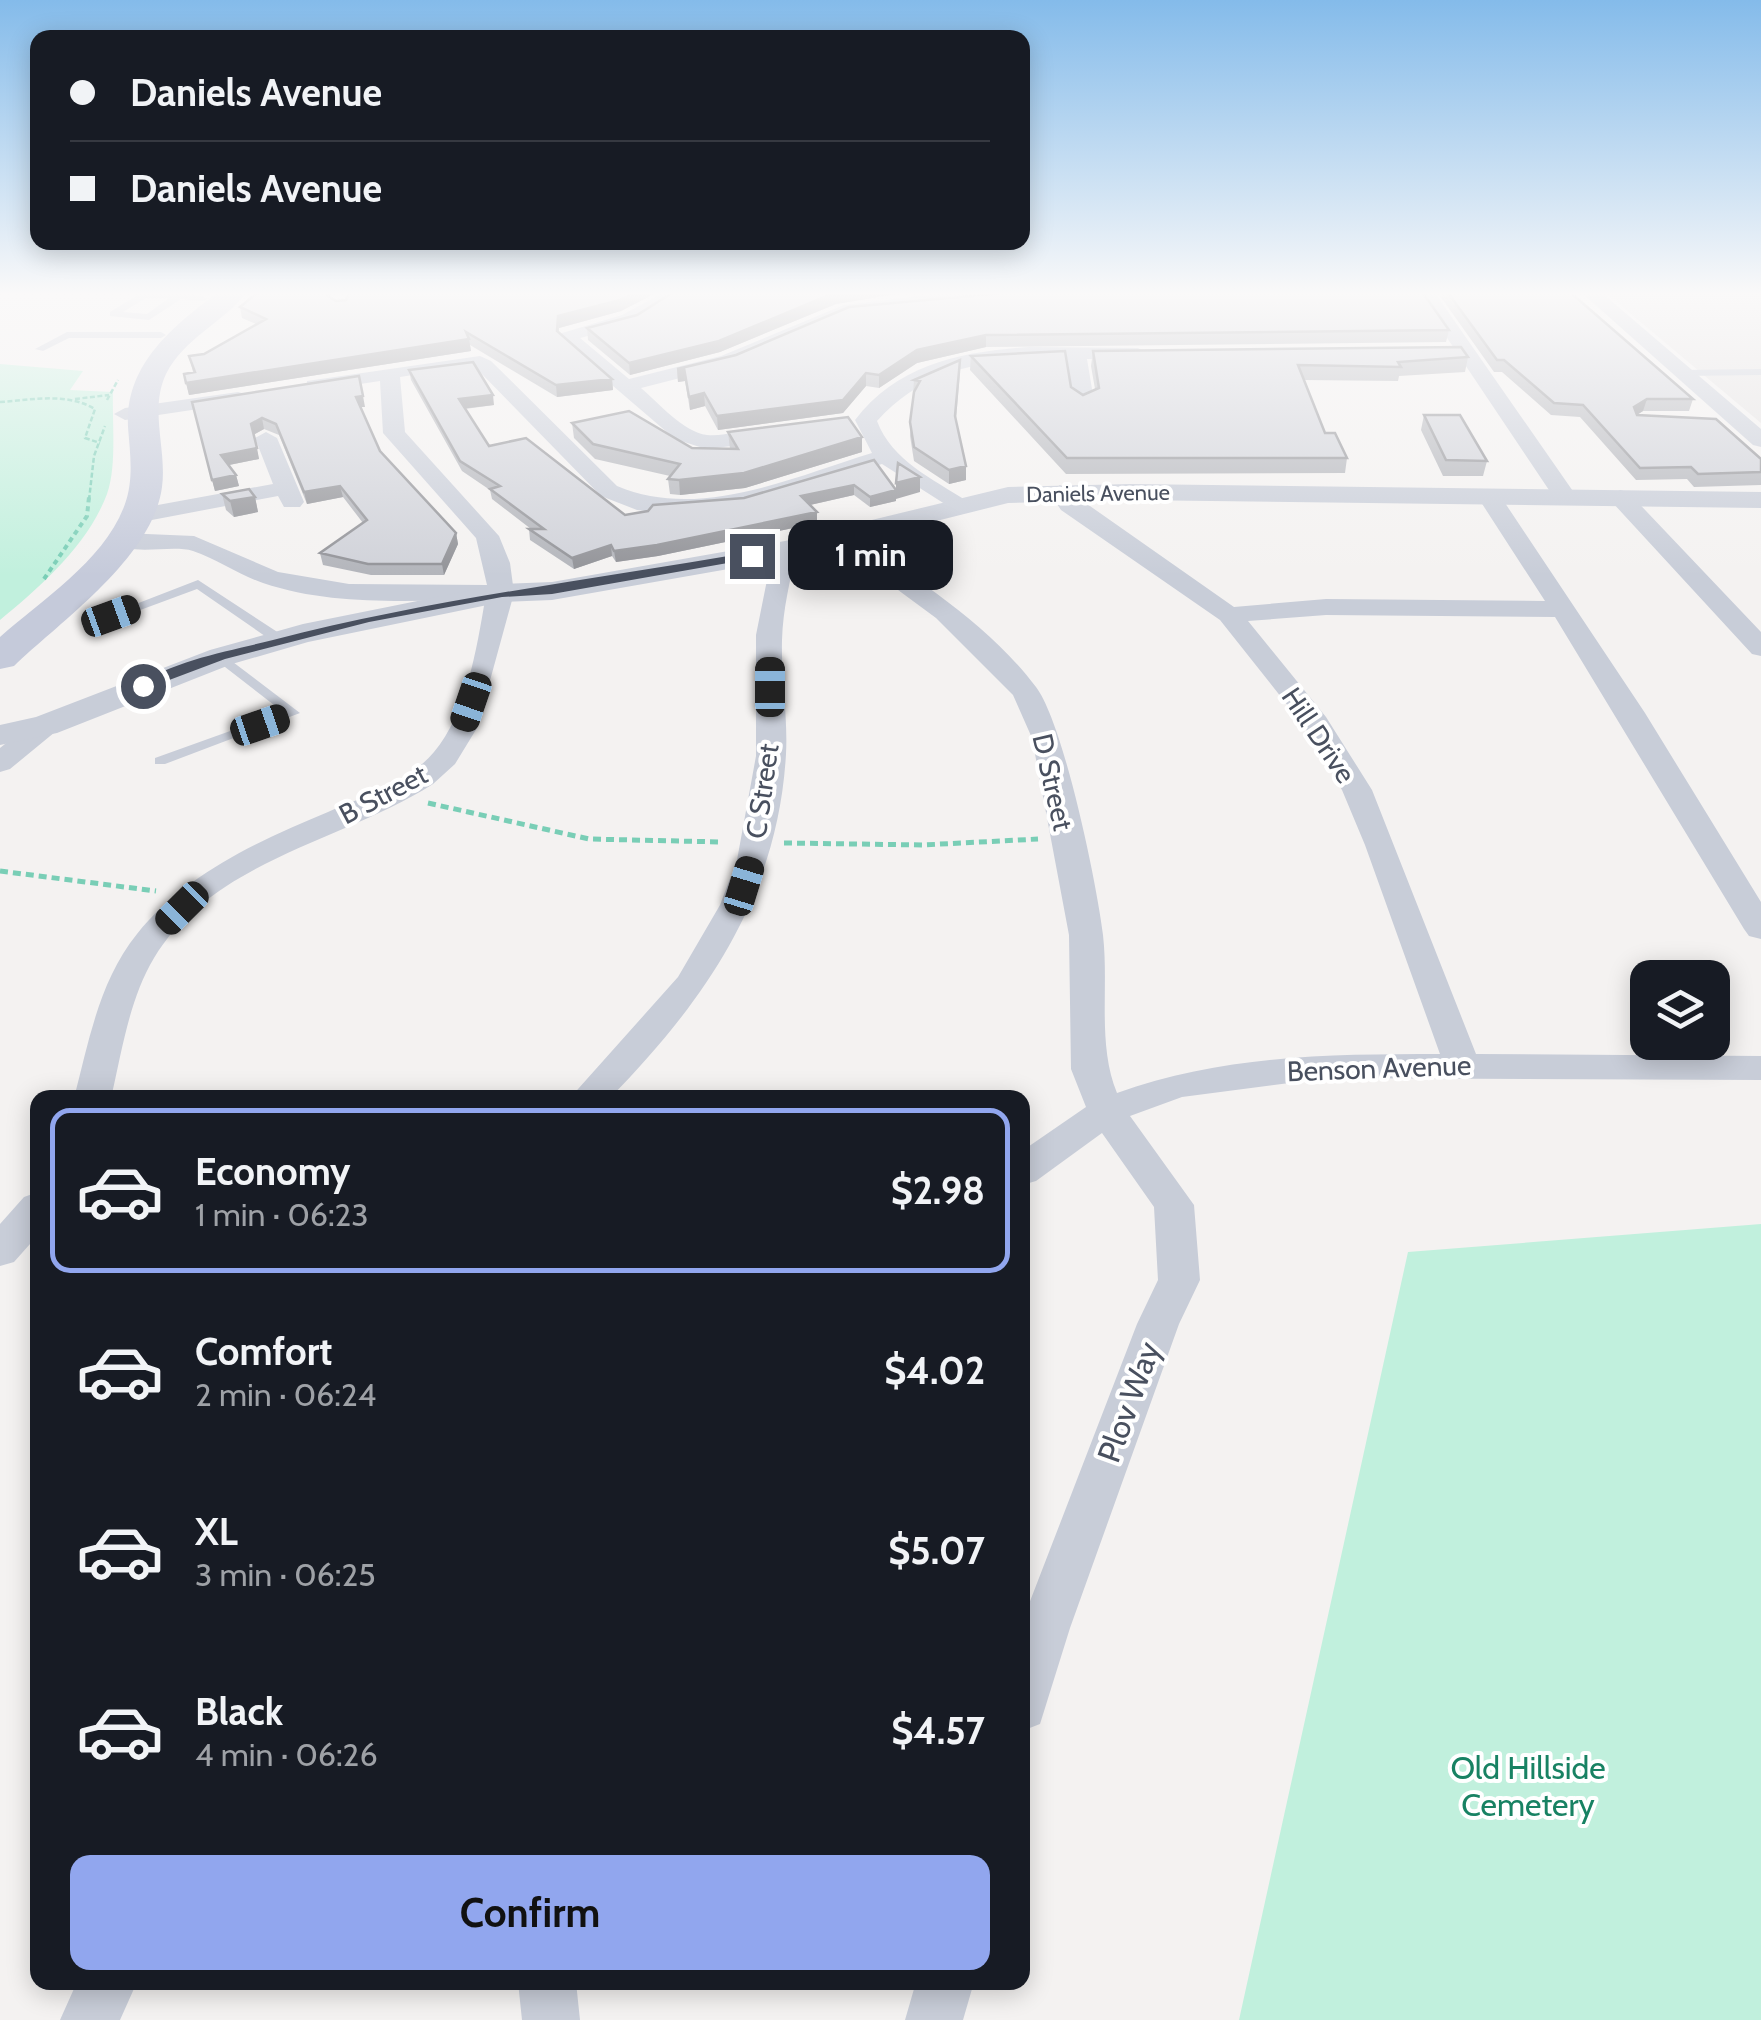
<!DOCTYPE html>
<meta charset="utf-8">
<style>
body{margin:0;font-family:Cabin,sans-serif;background:#20242c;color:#f1f3f6;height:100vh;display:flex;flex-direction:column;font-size:38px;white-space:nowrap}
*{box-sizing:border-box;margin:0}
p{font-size:32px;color:#9ea1a6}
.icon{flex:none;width:55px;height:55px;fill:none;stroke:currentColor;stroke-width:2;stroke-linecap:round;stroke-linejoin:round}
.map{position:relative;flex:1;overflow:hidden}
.drawer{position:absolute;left:30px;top:1090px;width:1000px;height:900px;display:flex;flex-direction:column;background:#171b24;border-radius:20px;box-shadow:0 5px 25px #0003}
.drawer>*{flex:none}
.guide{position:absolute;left:30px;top:30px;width:1000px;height:220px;border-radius:20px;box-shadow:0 5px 25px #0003;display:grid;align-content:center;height:220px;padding:0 40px;background:#171b24}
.controls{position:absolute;left:1630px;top:960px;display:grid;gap:20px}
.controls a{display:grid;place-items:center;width:100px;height:100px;border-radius:20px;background:#171b24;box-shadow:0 5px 25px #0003;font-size:50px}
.end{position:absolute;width:45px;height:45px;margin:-22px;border:12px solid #49505f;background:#fff;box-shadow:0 0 0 5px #fff}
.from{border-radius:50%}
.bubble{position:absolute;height:70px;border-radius:20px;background:#171b24;box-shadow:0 5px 25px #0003;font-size:32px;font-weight:700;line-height:70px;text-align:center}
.car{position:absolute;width:30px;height:60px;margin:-30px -15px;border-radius:12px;box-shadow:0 0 8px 2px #0007;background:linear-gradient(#222 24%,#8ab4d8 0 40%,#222 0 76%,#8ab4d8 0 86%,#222 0)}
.guide b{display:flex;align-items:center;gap:35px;height:95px;font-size:38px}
.guide b+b{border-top:2px solid #363941}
.guide i{width:25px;height:25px;background:#f1f3f6}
ul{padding:18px 0 0;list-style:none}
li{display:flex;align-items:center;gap:30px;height:165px;margin:0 20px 15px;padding:0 20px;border:5px solid transparent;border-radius:20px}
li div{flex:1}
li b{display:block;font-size:38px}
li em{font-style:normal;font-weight:700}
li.active{border-color:#91a6ee}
li>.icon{width:90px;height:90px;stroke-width:1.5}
.action{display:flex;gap:20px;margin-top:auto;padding:20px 40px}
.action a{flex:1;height:115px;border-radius:20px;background:#91a6ee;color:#111;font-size:40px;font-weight:700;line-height:115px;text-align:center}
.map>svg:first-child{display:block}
</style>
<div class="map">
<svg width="1761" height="2020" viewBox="0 0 1761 2020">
<rect width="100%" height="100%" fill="#f4f2f1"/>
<path fill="#e5e3e3" d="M 1606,293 L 1761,293 L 1761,423 Z"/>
<path fill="#c1f0dd" d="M 0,364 L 83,371 L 70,390 L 113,392 C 112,422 117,466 107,494 C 88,545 40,587 0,620 Z
M 1761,1224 L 1761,2020 L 1239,2020 L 1408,1252 Z"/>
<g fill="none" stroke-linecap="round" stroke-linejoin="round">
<path stroke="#79ceb6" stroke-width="2.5" stroke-dasharray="5 2.5" stroke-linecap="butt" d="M 75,399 L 109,395
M 107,400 L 118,380
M 0,402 C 32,400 66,392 95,409 L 85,438 L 100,443
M 89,500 L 94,456 L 105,426"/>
<path stroke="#79ceb6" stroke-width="4" stroke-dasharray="5 4" stroke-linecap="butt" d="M 44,579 L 87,516 L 89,497"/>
<path stroke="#79ceb6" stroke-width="5" stroke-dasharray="8 5" stroke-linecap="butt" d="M 428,803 L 589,839 L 723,842
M 784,843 L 923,845 L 1038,839
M 0,871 L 156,891"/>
<path fill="#c8cdd8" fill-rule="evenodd" d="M 141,293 L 187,293 L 208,298 L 203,301 L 181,299 L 149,320 L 110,316 L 110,312 ZM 146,298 L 169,298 L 147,314 L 123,312 Z
M 67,332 L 161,332 L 166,335 L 161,338 L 69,338 L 43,351 L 35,349 Z
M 1761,369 L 1761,375 L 1681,376 L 1676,373 L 1681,370 Z
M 198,580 L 285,637 L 285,643 L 275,643 L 197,589 L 116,619 L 111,620 L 105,616 Z
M 221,653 L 300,713 L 165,764 L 155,764 L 155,758 L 283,712 L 216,660 L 214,657 Z"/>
<path fill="#c8cdd8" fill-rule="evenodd" d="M 663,293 L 685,293 L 636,323 L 580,338 L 629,379 L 721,356 L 844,305 L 945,293 L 1047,293 L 1038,298 L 980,299 L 848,316 L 735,364 L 641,388 C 659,403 683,432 707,435 C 731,438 768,418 787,435 L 776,441 L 706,449 L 675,439 L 564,344 L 559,334 L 622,315 Z
M 1417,293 L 1435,293 L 1577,497 L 1573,502 L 1557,502 Z
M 1582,293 L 1602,293 L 1761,429 L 1761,447 L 1753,445 Z
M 1028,347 L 1138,348 L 1148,354 L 1138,360 L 1087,359 L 1094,401 L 1084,407 L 1074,401 L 1067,358 C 993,359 929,364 877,421 C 892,461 933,479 967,501 L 967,511 L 959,513 L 882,464 L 744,505 L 670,514 L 637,510 L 601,496 L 477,369 L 471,366 L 400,377 L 405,432 L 499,536 L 510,563 L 514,593 L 477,728 L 455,764 L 433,784 C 344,841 213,860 154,958 C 129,1000 122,1051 111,1098 L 74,1098 C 89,1041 99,981 137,934 C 184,875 260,840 328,812 C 365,796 408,783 434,752 C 466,715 477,647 485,600 C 412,600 334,607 263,583 C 239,575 217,559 193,551 C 170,544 128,558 111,540 L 123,533 L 194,536 L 278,572 L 349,584 L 487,585 L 476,538 L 383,433 L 380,381 L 314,391 L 307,389 L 307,381 L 480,356 L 491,361 L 617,486 C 699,521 793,477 872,453 L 855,420 C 898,364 961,352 1028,347 Z
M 238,392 L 245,394 L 245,402 L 125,420 L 114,414 L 125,408 Z
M 266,432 L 277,438 L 304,502 L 300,507 L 284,507 L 278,496 L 136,523 L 124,516 L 136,509 L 273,484 L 255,438 Z
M 1060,485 L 1234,607 L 1326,599 L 1545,601 L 1477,496 L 1481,491 L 1497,491 L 1645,713 L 1761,902 L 1761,939 L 1749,936 L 1744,929 L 1555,617 L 1326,615 L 1248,621 L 1326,717 L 1372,790 L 1476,1054 L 1761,1056 L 1761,1080 L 1328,1078 L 1182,1097 L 1130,1116 L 1194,1205 L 1200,1280 L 1179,1324 L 1070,1628 L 1040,1724 L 1022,1731 L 1022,1622 L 1137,1324 L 1158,1280 L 1154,1207 L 1102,1133 L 1036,1181 L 1022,1185 L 1022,1151 L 1086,1107 L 1071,1069 L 1069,935 L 1032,738 L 1013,695 L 936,618 L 833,542 L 829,537 L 833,532 L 849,532 C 914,578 988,623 1036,687 C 1064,724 1097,885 1103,935 C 1109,988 1097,1044 1117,1093 C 1222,1055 1330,1054 1440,1054 L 1365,845 L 1342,790 L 1304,726 L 1220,620 L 1061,510 L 1049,492 Z
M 1620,490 L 1628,492 L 1761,632 L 1761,656 L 1752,654 L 1612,502 L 1608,497 Z
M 785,543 L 797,550 C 790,580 783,609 782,640 C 781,678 788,716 786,754 C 778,895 706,1000 610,1098 L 570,1098 L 678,977 L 720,905 L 737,860 L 756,756 L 756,635 L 773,550 Z
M 45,717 L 59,726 L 55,732 L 10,769 L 0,772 L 0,748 L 35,720 Z
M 38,1192 L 38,1235 L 14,1262 L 0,1266 L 0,1224 L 24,1197 Z
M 77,1982 L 137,1982 L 120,2020 L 60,2020 Z
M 518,1982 L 576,1982 L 580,2020 L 522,2020 Z
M 916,1982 L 974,1982 L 963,2020 L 905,2020 Z"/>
<path fill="#c8cdd8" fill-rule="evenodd" d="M 1130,484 L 1761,492 L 1761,508 L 1130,500 L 1008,503 L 785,559 L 552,600 L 502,602 L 308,642 L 232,664 L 57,733 L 0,745 L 0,725 L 36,717 L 210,650 L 303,624 L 502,584 L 552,582 L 785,541 L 1008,487 Z"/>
<path fill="#c5cada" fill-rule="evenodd" d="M 217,293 L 246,293 C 223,323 184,338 166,374 C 149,410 167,449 162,487 C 153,557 61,621 14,666 L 0,669 L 0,637 C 43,599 105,560 125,504 C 134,479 130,453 128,427 C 125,365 171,328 217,293 Z"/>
</g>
<path fill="#b3b5bb" d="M 332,293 L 331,298 L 336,301 L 346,300 L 349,293 L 656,293 L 621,311 L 559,328 L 559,333 L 612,379 L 613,390 L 557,397 L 470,345 L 471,351 L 189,395 L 184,374 L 193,372 L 189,356 L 204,354 L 256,324 L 242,318 L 240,307 Z
M 672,293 L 902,293 L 836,304 L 720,352 L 630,375 L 588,340 L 587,328 L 637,315 Z
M 1005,293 L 1449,330 L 1446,342 L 986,347 L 917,363 L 879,388 L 866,386 L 843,413 L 718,430 L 705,406 L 690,410 L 685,381 L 678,382 L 677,369 Z
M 1438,293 L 1571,293 L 1693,399 L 1689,411 L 1643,411 L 1637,415 L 1761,459 L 1761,485 L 1694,487 L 1687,479 L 1636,480 L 1580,417 L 1551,415 L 1502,372 L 1494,372 Z
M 1093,351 L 1468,357 L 1465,372 L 1399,376 L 1398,381 L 1304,380 L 1325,433 L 1347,458 L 1345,473 L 1066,474 L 970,370 L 971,356 L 1071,387 L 1083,395 L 1095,389 L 1091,366 Z
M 409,370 L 494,405 L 465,409 L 489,446 L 625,515 L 744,498 L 874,460 L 896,490 L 896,501 L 870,507 L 854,495 L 810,505 L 817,512 L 817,523 L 658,556 L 616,562 L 612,556 L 574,569 L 530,540 L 529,529 L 531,529 L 492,499 L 490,490 L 462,471 L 411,380 Z
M 960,372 L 956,419 L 966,466 L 966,480 L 949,484 L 914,461 L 910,436 L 914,380 Z
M 192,402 L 365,407 L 361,407 L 380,451 L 456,533 L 458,544 L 444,575 L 371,575 L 323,565 L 320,553 L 363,523 L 343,497 L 307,504 L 279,435 L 264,429 L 253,435 L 259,459 L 229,465 L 236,475 L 239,486 L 215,491 Z
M 1424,415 L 1487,461 L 1483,476 L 1443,476 L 1421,430 Z
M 572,423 L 692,448 L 730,449 L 728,432 L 862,452 L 745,488 L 680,495 L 670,494 L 668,479 L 670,476 L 595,459 L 574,438 Z
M 222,494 L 255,497 L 258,512 L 234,517 L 226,510 Z"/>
<path fill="#929398" d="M 634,293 L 656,293 L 621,311 L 559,328 L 559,343 L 558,316 Z
M 834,293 L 902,293 L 836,304 L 720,352 L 630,375 L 629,363 Z
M 986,335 L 986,347 L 917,363 L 879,388 L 879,375 L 917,350 Z
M 469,339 L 471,351 L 189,395 L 186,383 Z
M 684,368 L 685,381 L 678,382 L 677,369 Z
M 866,373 L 866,386 L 843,413 L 718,430 L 717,416 Z
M 612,379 L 613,390 L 557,397 L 556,385 Z
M 704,393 L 705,406 L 690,410 L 689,397 Z
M 493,395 L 494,405 L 460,409 L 459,399 Z
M 363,396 L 365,407 L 358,407 L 356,397 Z
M 1647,399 L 1643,411 L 1630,419 L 1634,407 Z
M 262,418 L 264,429 L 253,435 L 251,424 Z
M 862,437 L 862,452 L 745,488 L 680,495 L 679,480 Z
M 257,448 L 259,459 L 224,466 L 221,455 Z
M 966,466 L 966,480 L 949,484 L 949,470 Z
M 236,475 L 239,486 L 215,491 L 212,480 Z
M 920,477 L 920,492 L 896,499 L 896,483 Z
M 854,485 L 854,495 L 801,507 L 801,496 Z
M 340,486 L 343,497 L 307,504 L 304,492 Z
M 896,490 L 896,501 L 870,507 L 870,497 Z
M 255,497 L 258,512 L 234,517 L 230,501 Z
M 817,512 L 817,523 L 658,556 L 616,562 L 614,551 Z
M 456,533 L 458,544 L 444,575 L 442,564 Z
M 611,545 L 612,556 L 574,569 L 572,558 Z"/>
<path fill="#d0d2d9" stroke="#929398" stroke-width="2.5" d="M 257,293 L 327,293 L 327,295 L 336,301 L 346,300 L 349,293 L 634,293 L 620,300 L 558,316 L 557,331 L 612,379 L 556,385 L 466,332 L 469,339 L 186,383 L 184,374 L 195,372 L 189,356 L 204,354 L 266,319 L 240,307 Z
M 672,293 L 834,293 L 719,341 L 629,363 L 587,328 L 637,315 Z
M 1004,293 L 1423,293 L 1449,330 L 986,335 L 917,350 L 879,375 L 866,373 L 843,400 L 717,416 L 704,393 L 689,397 L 684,368 L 677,369 L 736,355 L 849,307 Z
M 1448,293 L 1571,293 L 1693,399 L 1647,399 L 1634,407 L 1637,415 L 1716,419 L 1761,459 L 1761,472 L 1698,474 L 1691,467 L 1640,468 L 1583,405 L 1554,403 L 1504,360 L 1497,360 Z
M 1461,347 L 1468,357 L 1398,362 L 1401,367 L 1298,365 L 1325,433 L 1335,433 L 1347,458 L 1067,458 L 971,356 L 1065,351 L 1071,387 L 1083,395 L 1099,388 L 1093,351 Z
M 960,360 L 955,416 L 966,466 L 949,470 L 914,447 L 910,422 L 914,392 L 920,381 L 914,380 Z
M 473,362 L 493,395 L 459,399 L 489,446 L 526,438 L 625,515 L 648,511 L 653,505 L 744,498 L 874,460 L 896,490 L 870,497 L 854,485 L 801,496 L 817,512 L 657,545 L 614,551 L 611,545 L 572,558 L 529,529 L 544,529 L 490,489 L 500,486 L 460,461 L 409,370 Z
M 359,376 L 363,396 L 356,397 L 380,451 L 456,533 L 442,564 L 368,564 L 320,553 L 367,520 L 340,486 L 304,492 L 276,424 L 262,418 L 251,424 L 257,448 L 221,455 L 236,475 L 212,480 L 192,402 Z
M 629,411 L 692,448 L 738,449 L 728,432 L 848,417 L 862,437 L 744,473 L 679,480 L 668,479 L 680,464 L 593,444 L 572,423 Z
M 1424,415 L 1460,415 L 1487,461 L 1446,460 Z
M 898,463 L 920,477 L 896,483 Z
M 249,489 L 255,497 L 230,501 L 222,494 Z"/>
<linearGradient id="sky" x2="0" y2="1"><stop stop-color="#84bbea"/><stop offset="0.51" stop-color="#faf9f9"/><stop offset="1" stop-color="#faf9f9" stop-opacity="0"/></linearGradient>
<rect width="1761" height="576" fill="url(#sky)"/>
<path fill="#49505f" d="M 752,552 L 756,558 L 552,594 L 502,597 L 369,622 L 225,659 L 148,688 L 137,686 C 173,660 230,651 273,640 C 431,599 591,580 752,552 Z"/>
<g text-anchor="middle" stroke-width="8" stroke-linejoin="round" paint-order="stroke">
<g font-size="22" fill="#49505f" stroke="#fff">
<text transform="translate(1098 493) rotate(-1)" y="8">Daniels Avenue</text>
</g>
<g font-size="28" fill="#49505f" stroke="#fff">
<text transform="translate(1319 735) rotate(56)" y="10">Hill Drive</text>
<text transform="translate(1053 782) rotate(77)" y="10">D Street</text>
<text transform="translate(762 791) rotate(-82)" y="10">C Street</text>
<text transform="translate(383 794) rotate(-28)" y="10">B Street</text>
<text transform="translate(1379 1068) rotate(-2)" y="10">Benson Avenue</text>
</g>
<g font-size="32" fill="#49505f" stroke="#fff">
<text transform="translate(1129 1402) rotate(-70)" y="11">Plov Way</text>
</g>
<g font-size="32" fill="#188263" stroke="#fff">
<text x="1528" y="1779">Old Hillside<tspan x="1528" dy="37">Cemetery</tspan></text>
</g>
</g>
</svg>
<div class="controls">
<a><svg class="icon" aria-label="layers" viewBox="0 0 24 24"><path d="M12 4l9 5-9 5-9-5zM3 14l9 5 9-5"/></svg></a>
</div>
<i class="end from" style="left:143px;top:686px"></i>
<i class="end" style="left:752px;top:556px"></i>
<div class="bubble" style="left:788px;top:520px;width:165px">1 min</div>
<i class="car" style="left:111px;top:616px;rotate:70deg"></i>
<i class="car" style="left:770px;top:687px;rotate:0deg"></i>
<i class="car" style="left:471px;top:702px;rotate:199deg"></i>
<i class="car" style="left:260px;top:725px;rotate:71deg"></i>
<i class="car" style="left:744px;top:886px;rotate:17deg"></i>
<i class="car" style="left:182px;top:908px;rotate:225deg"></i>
<div class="guide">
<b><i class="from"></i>Daniels Avenue</b>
<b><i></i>Daniels Avenue</b>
</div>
<section class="drawer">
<ul>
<li class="active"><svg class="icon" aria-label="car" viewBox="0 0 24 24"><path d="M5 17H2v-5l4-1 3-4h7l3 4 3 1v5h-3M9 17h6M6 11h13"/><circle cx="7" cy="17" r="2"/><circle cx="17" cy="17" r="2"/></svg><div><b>Economy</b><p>1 min · 06:23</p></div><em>$2.98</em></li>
<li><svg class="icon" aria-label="car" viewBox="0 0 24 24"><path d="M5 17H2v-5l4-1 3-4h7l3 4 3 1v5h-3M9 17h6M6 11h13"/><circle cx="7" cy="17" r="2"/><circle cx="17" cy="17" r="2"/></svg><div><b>Comfort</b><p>2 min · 06:24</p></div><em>$4.02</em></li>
<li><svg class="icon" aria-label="car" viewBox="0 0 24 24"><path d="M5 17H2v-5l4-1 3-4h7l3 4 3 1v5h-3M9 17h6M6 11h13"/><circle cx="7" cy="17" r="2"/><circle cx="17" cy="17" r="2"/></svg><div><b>XL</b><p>3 min · 06:25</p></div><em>$5.07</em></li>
<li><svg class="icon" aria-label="car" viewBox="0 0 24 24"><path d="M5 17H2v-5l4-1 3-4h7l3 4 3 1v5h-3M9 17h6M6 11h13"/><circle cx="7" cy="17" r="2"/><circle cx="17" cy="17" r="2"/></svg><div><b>Black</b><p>4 min · 06:26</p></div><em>$4.57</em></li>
</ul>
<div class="action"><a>Confirm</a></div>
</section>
</div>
